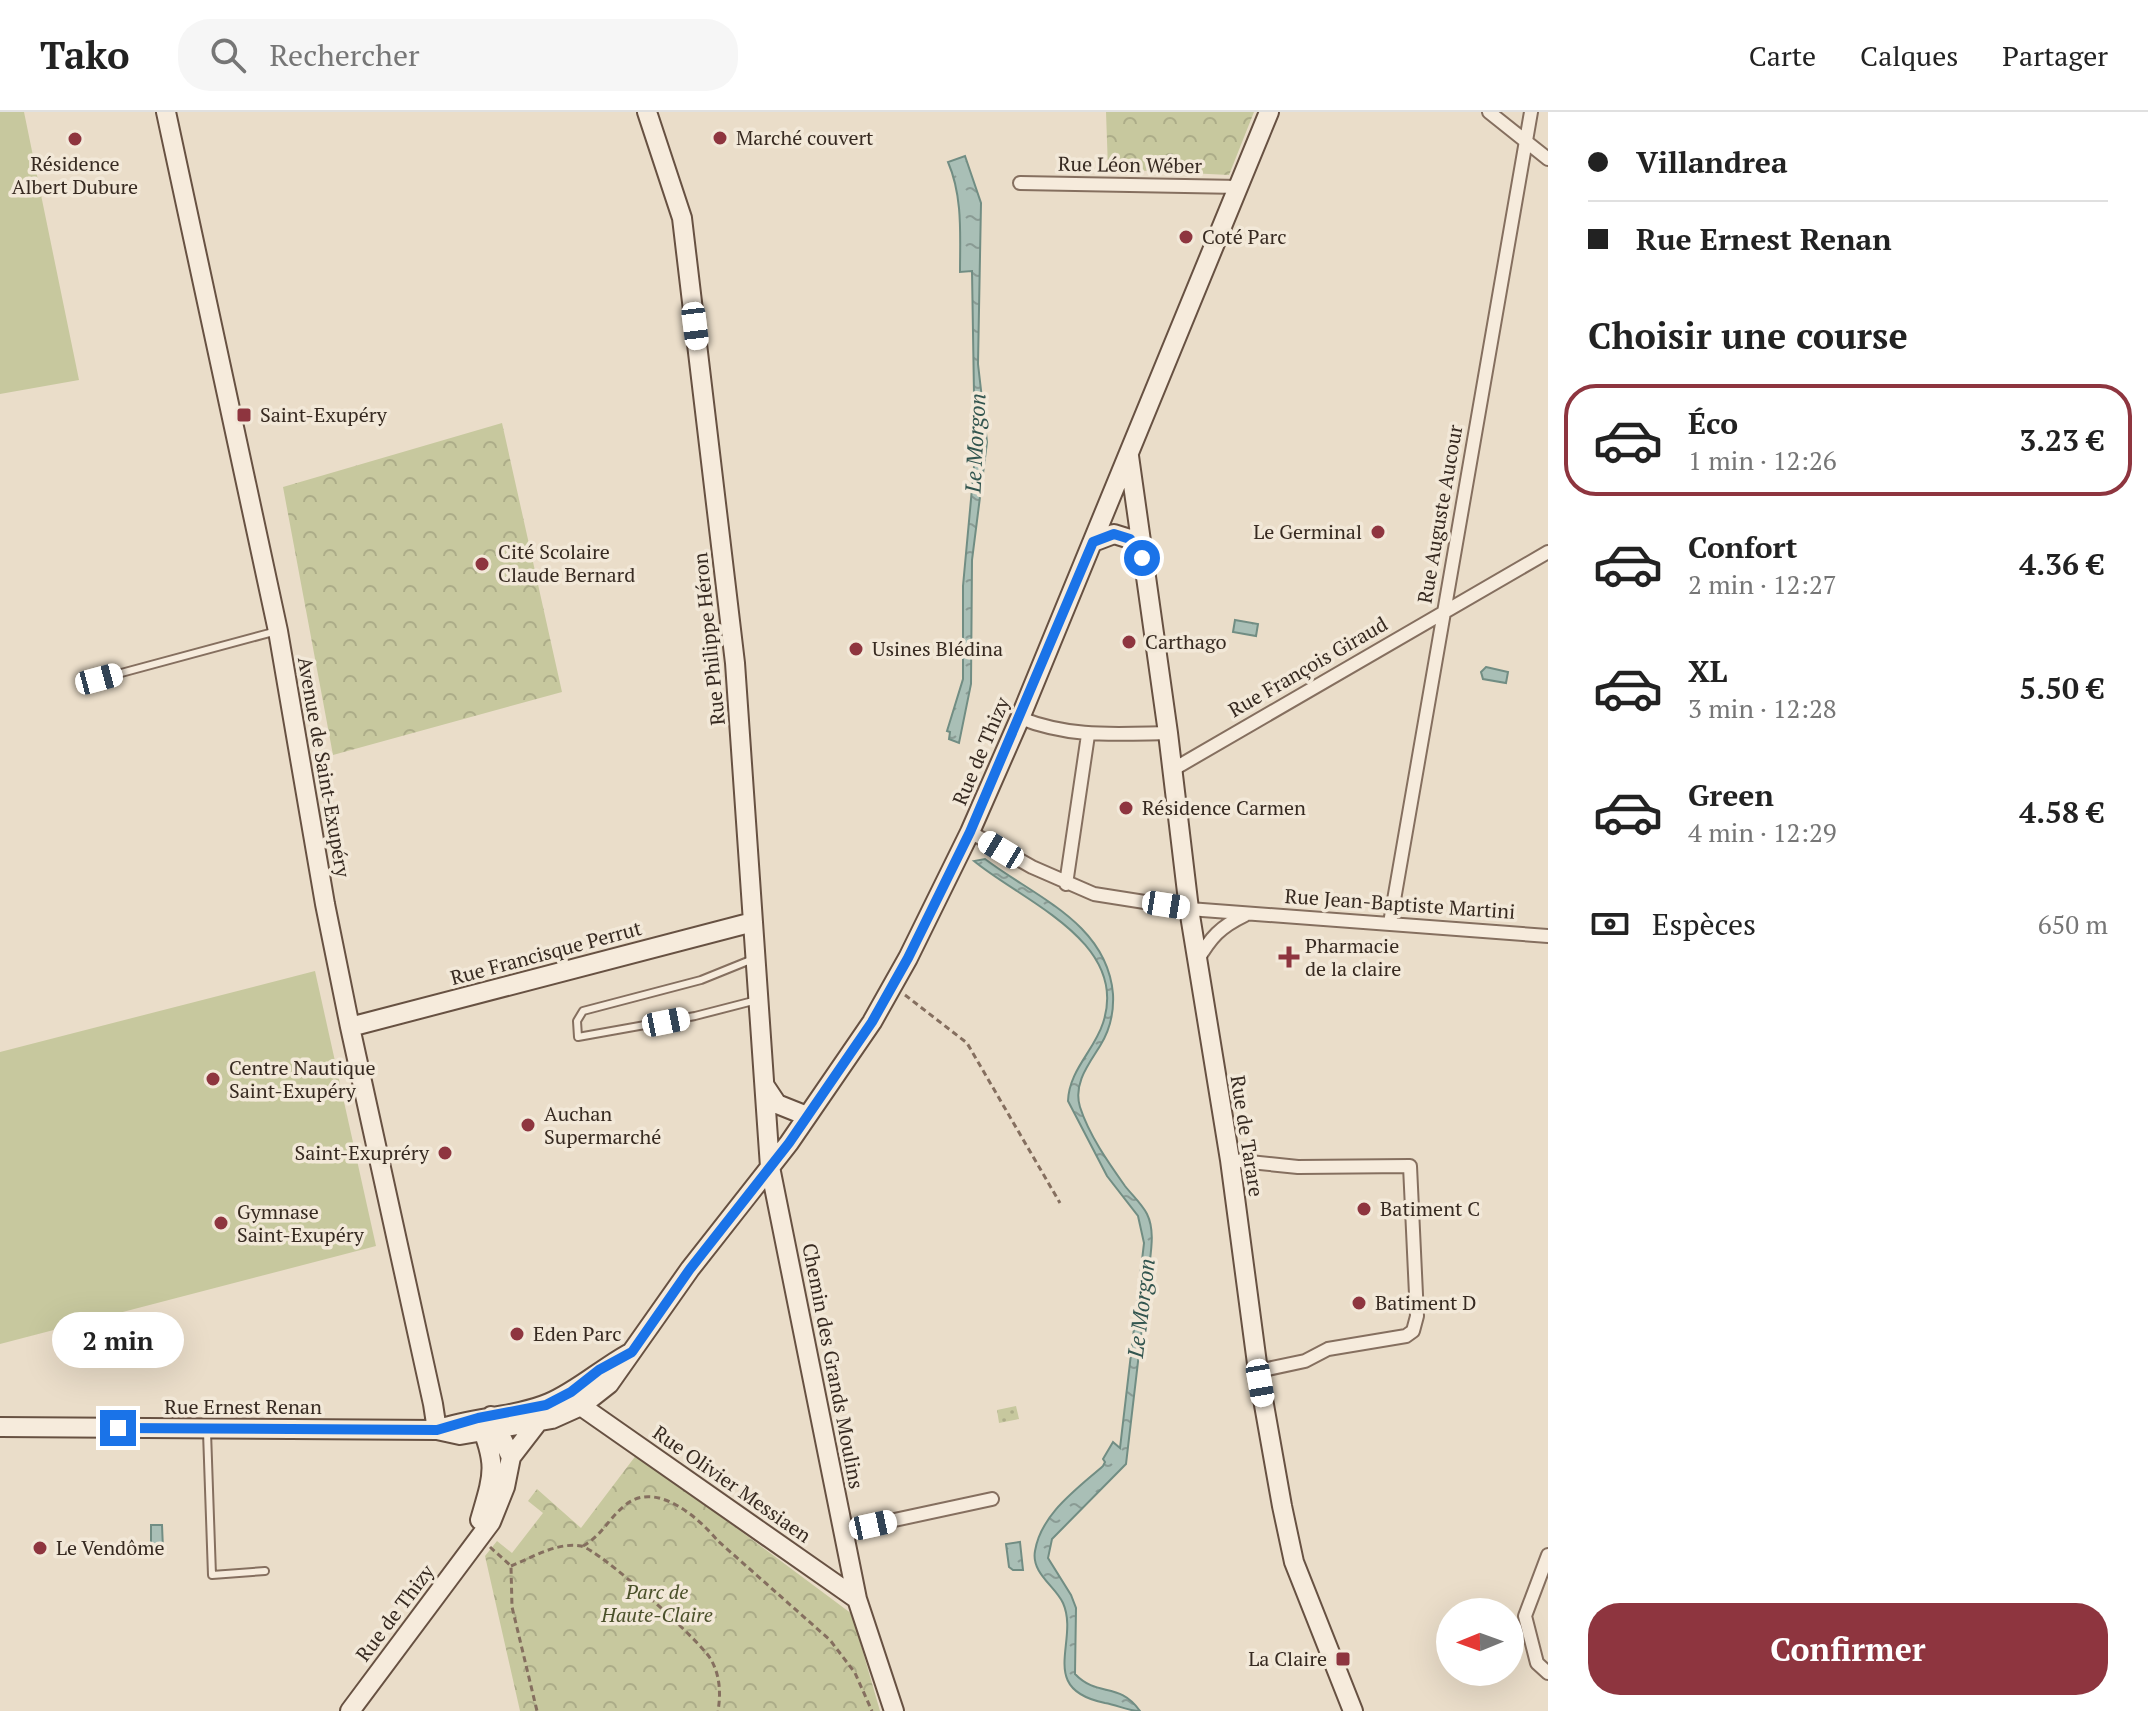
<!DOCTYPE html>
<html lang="fr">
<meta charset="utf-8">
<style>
body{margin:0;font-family:"PT Serif",serif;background:#f6f6f6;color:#222;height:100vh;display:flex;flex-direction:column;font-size:30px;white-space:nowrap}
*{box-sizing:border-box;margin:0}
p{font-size:26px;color:#767676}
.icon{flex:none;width:44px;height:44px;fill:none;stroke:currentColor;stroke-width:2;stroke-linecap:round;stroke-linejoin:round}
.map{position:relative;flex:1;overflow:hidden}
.panel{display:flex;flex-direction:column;background:#fff;width:600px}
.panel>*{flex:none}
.top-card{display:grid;align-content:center;height:176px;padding:0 40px;background:#fff}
.needle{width:52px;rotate:269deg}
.tools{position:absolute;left:1436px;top:1486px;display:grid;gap:16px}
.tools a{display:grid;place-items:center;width:88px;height:88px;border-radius:50%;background:#fff;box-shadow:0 8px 32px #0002;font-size:40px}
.end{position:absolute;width:36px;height:36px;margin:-18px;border:10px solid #1a73e8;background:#fff;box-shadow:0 0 0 4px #fff}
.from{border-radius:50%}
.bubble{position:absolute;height:56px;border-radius:28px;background:#fff;box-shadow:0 8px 32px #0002;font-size:26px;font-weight:600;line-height:56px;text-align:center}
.car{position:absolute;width:24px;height:48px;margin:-24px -12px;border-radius:10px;box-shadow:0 0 6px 2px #0007;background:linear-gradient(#fff 24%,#345 0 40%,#fff 0 76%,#345 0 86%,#fff 0)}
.top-card b{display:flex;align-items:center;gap:28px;height:76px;font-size:30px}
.top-card b+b{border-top:2px solid #e0e0e0}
.top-card i{width:20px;height:20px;background:#222}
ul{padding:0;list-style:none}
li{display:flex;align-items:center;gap:24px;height:112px;margin:0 16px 12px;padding:0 24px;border:4px solid transparent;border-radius:32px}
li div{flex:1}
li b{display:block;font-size:30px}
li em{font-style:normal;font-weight:600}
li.active{border-color:#8e353f}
li>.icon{width:72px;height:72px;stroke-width:1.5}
h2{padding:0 40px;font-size:36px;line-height:96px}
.pay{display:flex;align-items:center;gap:20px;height:88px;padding:0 40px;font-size:30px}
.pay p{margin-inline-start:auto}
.button{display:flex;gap:16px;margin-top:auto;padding:16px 40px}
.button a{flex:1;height:92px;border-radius:32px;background:#8e353f;color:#fff;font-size:32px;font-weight:600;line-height:92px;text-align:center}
header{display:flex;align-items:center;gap:48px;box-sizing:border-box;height:112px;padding:0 40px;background:#fff;border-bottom:2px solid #e0e0e0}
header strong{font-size:38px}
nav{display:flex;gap:44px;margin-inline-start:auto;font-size:28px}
.search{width:560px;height:72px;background:#f6f6f6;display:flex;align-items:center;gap:20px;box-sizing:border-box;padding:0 28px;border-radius:32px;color:#767676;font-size:30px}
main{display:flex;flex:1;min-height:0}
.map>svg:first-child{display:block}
</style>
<header>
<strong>Tako</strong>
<div class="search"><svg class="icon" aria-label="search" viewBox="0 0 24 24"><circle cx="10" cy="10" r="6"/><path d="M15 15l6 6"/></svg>Rechercher</div>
<nav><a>Carte</a><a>Calques</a><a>Partager</a></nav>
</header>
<main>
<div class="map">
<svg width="1548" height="1599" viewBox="0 0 1548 1599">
<defs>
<pattern id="grass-dots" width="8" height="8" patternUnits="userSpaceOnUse" patternTransform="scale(2)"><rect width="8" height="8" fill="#c7c89e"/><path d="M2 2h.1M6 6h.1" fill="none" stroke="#acac88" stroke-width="1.8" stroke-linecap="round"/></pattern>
<pattern id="park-crowns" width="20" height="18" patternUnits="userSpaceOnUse" patternTransform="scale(2)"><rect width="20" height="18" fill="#c7c89e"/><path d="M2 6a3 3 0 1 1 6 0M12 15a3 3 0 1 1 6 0" fill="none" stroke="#acac88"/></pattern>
<pattern id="water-ripples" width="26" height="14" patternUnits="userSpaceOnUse" patternTransform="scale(2)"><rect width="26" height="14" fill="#a9bfb6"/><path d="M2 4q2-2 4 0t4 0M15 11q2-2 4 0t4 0" fill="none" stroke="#8a9b94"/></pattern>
</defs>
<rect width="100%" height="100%" fill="#eaddc9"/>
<path fill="url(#grass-dots)" d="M 1016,1294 L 1019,1307 L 999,1311 L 997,1298 Z"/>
<path fill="url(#park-crowns)" d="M 1106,0 L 1254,0 L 1229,63 L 1108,57 Z
M 502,311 L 562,580 L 333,643 L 283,375 Z
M 637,1342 L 852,1502 L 880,1599 L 520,1599 L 485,1444 L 497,1429 L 512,1441 L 543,1401 L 528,1389 L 537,1377 L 581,1416 Z"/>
<path fill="#c7c89e" d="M 0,0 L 24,0 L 79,268 L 0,282 Z
M 315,859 L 376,1134 L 0,1232 L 0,940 Z"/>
<path fill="url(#water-ripples)" stroke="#718d83" stroke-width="2" d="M 965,44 L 981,91 L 978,252 L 987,330 L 972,448 L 971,572 L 959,631 L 949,627 L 950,620 L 947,619 L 963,567 L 963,474 L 975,344 L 972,159 L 960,160 C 960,123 963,85 948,50 Z
M 1235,508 L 1258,512 L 1256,524 L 1233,520 Z
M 1486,555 L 1508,560 L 1506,571 L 1483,567 L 1481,560 Z
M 985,747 C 1035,785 1107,811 1113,882 C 1114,901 1110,918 1100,934 C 1088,953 1073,972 1080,995 C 1089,1023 1108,1050 1125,1074 C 1132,1083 1142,1092 1147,1102 C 1155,1118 1151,1139 1149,1156 L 1126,1352 L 1052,1427 L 1048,1446 L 1071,1483 L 1076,1496 L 1075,1562 C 1098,1586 1119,1569 1140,1599 C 1127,1599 1118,1593 1105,1591 C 1036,1577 1080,1529 1063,1491 C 1055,1474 1031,1461 1035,1439 C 1041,1402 1077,1377 1103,1354 L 1105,1350 L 1103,1347 L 1113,1330 L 1120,1336 L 1144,1131 L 1138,1104 L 1107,1064 L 1068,989 C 1069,958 1094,939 1103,911 C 1130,830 1022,789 974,749 Z
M 162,1413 L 163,1437 L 151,1437 L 151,1413 Z
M 1020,1430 L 1023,1458 L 1013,1458 L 1009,1455 L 1006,1432 Z"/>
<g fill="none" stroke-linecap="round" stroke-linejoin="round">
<g stroke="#856f5f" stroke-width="10">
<path id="lane" d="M 99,567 L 277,519
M 753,847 L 701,868 L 583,899 L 577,909 L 578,925 L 695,904 L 757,888
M 207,1320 L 212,1463 L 265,1459"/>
</g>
<g stroke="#856f5f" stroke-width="16">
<path id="street" d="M 1489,0 L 1548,47
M 1020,71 L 1240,75
M 1020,606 C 1071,626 1114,622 1168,621
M 1172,658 L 1548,440
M 970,720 L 1032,755 L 1094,782 L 1189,797 L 1548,824
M 1066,772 L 1088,623
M 1390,811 L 1531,0
M 1197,849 C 1211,825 1220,815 1245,803
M 1230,1048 L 1298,1055 L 1410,1054 L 1417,1204 L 1413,1219 L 1406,1224 L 1328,1237 L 1305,1249 L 1258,1259
M 843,1419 L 992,1387
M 1548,1443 L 1525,1504 L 1537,1551 L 1548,1561"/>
</g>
<g stroke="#675142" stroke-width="22">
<path id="secondary" d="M 166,0 L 278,519 L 325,792 L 350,915 L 433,1292 L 437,1318
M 647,0 L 682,106 L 735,551 L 770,1055 L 857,1487 L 894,1599
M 1129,344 L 1168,621 L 1189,797 L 1230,1048 L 1258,1259 L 1282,1394 L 1294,1450 L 1353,1599
M 1093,430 L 1114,422 L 1130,427 L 1141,445
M 350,915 L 753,810
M 765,974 L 777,992 L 807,1004
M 581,1294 L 857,1487
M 479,1309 C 498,1354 493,1363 480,1408
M 0,1315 L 437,1318 L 460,1323 L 552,1307 L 581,1294 L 609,1272 L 690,1157 L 789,1031 L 872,910 L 908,846 L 970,720 L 1020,606 L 1269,0
M 439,1317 C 474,1305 516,1305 549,1291 C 577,1279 601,1257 628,1242
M 511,1345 L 538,1310
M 350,1599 L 491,1410 L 505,1375 L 511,1345 L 491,1304"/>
</g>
<path stroke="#856f5f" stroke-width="3" stroke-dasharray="6 4" stroke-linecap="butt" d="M 905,883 L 967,931 L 1060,1091
M 583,1434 C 602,1423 607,1409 623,1395 C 654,1366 698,1405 718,1429 L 830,1528 L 855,1561 L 872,1599
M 490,1435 L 511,1454 L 512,1495 L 537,1599
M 511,1454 C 533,1445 557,1430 581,1434 C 600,1438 698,1527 710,1546 C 720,1562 721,1581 718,1599"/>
<use href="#lane" stroke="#f6ebdc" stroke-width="6"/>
<use href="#street" stroke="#f6ebdc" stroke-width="12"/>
<use href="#secondary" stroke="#f6ebdc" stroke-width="18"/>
</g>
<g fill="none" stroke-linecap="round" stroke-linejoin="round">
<path stroke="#1a73e8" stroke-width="10" d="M 118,1316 L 437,1318 L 478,1306 L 546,1293 L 571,1280 L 599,1258 L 632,1240 L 690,1157 L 789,1031 L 872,910 L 908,846 L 970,720 L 1093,430 L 1114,422 L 1130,427 L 1142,446"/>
</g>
<g fill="#8e353f" stroke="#f2e8d8" stroke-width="3">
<circle cx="720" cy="26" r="8"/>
<circle cx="75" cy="27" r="8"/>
<circle cx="1186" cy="125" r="8"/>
<rect x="236" y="295" width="16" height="16" rx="4"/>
<circle cx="1378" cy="420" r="8"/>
<circle cx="482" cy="452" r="8"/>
<circle cx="1129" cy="530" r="8"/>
<circle cx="856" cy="537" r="8"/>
<circle cx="1126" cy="696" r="8"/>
<path d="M1285 833h8v8h8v8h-8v8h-8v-8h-8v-8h8z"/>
<circle cx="213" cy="967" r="8"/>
<circle cx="528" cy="1013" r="8"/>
<circle cx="445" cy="1041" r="8"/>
<circle cx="1364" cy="1097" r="8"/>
<circle cx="221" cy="1111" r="8"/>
<circle cx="1359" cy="1191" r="8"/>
<circle cx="517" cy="1222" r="8"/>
<circle cx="40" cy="1436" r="8"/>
<rect x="1335" y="1539" width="16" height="16" rx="4"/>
</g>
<g text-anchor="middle" stroke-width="7" stroke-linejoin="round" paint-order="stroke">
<g font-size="20" fill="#372a21" stroke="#f2e8d8" text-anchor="start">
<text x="736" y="33">Marché couvert</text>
<text x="75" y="59" text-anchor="middle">Résidence<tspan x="75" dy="23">Albert Dubure</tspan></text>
<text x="1202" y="132">Coté Parc</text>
<text x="260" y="310">Saint-Exupéry</text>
<text x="1362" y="427" text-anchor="end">Le Germinal</text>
<text x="498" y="447">Cité Scolaire<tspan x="498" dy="23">Claude Bernard</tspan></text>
<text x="1145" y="537">Carthago</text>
<text x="872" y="544">Usines Blédina</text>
<text x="1142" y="703">Résidence Carmen</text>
<text x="1305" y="841">Pharmacie<tspan x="1305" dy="23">de la claire</tspan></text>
<text x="229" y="963">Centre Nautique<tspan x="229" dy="23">Saint-Exupéry</tspan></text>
<text x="544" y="1009">Auchan<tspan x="544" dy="23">Supermarché</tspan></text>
<text x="429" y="1048" text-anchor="end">Saint-Exupréry</text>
<text x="1380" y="1104">Batiment C</text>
<text x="237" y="1107">Gymnase<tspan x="237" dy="23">Saint-Exupéry</tspan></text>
<text x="1375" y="1198">Batiment D</text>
<text x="533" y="1229">Eden Parc</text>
<text x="56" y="1443">Le Vendôme</text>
<text x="1327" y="1554" text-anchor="end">La Claire</text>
</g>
<g font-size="20" fill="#372a21" stroke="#f2e8d8">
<text transform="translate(1130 53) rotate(1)" y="7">Rue Léon Wéber</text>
<text transform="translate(1440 402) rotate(-80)" y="7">Rue Auguste Aucour</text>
<text transform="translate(709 527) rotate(-96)" y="7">Rue Philippe Héron</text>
<text transform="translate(1308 555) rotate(-30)" y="7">Rue François Giraud</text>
<text transform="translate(981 639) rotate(-67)" y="7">Rue de Thizy</text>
<text transform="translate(324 655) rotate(80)" y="7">Avenue de Saint-Exupéry</text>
<text transform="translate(1400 792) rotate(4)" y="7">Rue Jean-Baptiste Martini</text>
<text transform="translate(546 841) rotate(-15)" y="7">Rue Francisque Perrut</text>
<text transform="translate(1247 1024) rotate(81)" y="7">Rue de Tarare</text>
<text transform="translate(833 1254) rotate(79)" y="7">Chemin des Grands Moulins</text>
<text x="243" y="1302">Rue Ernest Renan</text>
<text transform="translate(732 1372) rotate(35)" y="7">Rue Olivier Messiaen</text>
<text transform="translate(395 1501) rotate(-53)" y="7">Rue de Thizy</text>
</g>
<g font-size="20" font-style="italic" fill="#4b512a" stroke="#f2e8d8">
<text x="657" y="1487">Parc de<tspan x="657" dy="23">Haute-Claire</tspan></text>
</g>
<g font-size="22" font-style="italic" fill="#32554f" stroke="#f2e8d8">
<text transform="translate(975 331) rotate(-87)" y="8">Le Morgon</text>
<text transform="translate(1141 1196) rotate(-83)" y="8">Le Morgon</text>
</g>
</g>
</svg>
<div class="tools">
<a><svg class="needle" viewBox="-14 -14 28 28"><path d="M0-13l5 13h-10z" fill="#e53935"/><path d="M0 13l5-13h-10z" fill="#767676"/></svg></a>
</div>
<i class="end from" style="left:1142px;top:446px"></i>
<i class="end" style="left:118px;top:1316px"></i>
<div class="bubble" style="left:52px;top:1200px;width:132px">2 min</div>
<i class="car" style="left:695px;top:214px;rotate:173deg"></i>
<i class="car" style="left:99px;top:567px;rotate:75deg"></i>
<i class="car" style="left:1001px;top:738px;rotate:301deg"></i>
<i class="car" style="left:1166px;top:793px;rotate:99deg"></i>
<i class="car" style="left:666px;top:910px;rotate:79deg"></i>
<i class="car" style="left:1260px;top:1271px;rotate:170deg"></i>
<i class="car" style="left:873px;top:1413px;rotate:78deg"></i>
</div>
<section class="panel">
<div class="top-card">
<b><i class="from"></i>Villandrea</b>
<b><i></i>Rue Ernest Renan</b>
</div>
<h2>Choisir une course</h2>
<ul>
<li class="active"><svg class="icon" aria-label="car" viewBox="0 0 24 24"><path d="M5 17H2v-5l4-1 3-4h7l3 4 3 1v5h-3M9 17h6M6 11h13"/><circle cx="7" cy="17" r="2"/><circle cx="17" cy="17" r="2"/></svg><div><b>Éco</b><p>1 min · 12:26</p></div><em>3.23 €</em></li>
<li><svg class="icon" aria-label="car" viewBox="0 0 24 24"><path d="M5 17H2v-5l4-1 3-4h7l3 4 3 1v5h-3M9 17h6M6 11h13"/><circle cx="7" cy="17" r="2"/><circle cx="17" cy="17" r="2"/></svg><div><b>Confort</b><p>2 min · 12:27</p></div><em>4.36 €</em></li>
<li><svg class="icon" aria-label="car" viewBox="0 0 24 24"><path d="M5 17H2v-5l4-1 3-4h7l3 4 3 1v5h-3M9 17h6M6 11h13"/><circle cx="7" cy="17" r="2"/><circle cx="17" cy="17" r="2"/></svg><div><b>XL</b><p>3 min · 12:28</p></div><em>5.50 €</em></li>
<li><svg class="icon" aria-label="car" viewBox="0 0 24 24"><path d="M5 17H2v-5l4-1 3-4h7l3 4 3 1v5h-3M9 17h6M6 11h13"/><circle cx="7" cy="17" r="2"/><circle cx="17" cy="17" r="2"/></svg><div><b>Green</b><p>4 min · 12:29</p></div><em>4.58 €</em></li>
</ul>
<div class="pay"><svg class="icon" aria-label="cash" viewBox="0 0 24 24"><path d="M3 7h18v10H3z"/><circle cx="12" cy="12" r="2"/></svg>Espèces<p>650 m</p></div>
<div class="button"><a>Confirmer</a></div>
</section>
</main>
